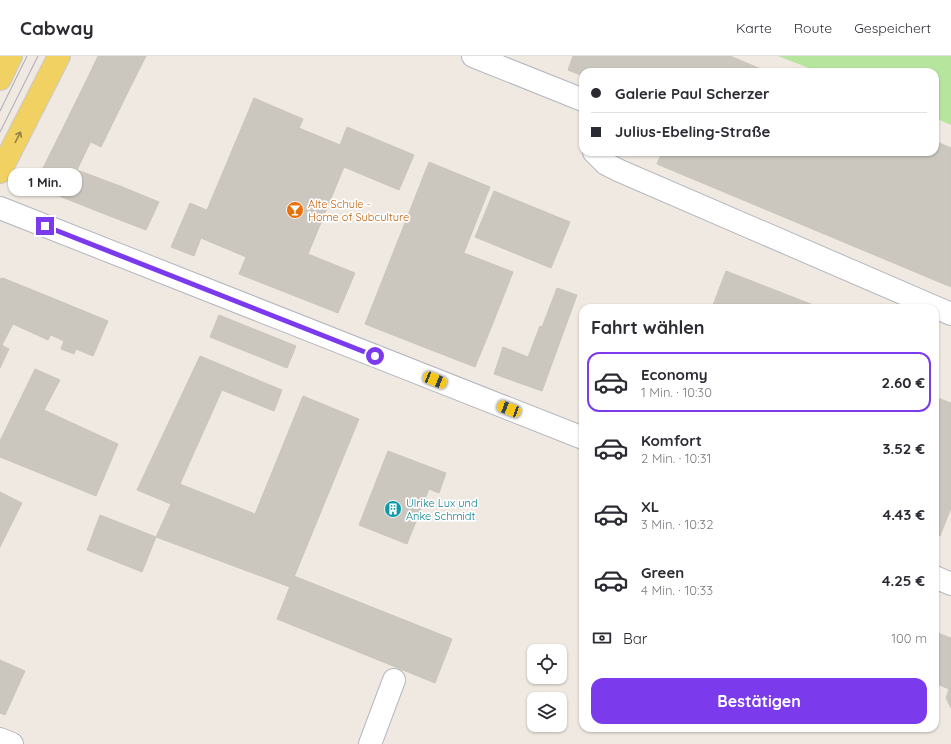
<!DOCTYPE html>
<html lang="de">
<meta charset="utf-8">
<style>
body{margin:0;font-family:Quicksand,sans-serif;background:#f7f7f7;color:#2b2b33;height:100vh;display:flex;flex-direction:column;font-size:15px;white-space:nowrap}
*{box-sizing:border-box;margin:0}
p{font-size:13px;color:#7c7c81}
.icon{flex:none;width:22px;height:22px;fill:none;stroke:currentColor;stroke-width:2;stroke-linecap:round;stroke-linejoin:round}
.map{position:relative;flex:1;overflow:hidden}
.details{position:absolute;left:579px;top:248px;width:360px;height:428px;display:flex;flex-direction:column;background:#fff;border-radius:12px;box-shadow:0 1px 3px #0004}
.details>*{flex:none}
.hud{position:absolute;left:579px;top:12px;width:360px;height:88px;border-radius:12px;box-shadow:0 1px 3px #0004;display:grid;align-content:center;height:88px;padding:0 12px;background:#fff}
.controls{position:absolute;left:527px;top:588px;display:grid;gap:8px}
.controls a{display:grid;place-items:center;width:40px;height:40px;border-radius:8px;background:#fff;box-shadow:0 1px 3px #0004;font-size:20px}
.end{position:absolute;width:18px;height:18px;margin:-9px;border:5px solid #7c3aed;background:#fff;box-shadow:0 0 0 2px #fff}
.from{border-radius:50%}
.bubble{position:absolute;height:28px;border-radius:12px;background:#fff;box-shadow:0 1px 3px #0004;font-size:13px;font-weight:700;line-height:28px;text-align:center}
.car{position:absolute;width:12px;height:24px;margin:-12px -6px;border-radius:5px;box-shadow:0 0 3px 1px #0007;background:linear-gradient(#f5c518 24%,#345 0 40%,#f5c518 0 76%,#345 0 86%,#f5c518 0)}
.hud b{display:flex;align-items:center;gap:14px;height:38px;font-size:15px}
.hud b+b{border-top:1px solid #e1e1e2}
.hud i{width:10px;height:10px;background:#2b2b33}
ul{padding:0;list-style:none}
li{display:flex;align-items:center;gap:12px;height:60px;margin:0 8px 6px;padding:0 4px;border:2px solid transparent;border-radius:12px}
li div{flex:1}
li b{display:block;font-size:15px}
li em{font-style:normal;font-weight:700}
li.selected{border-color:#7c3aed}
li>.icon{width:36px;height:36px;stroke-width:1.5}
h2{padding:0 12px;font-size:18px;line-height:48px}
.pay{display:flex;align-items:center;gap:10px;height:44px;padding:0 12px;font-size:15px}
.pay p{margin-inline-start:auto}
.action{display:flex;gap:8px;margin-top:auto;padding:8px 12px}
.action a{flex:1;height:46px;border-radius:12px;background:#7c3aed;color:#fff;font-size:16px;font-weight:700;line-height:46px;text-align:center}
header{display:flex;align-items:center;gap:24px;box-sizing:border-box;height:56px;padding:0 20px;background:#fff;border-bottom:1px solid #e1e1e2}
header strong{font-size:19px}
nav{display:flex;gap:22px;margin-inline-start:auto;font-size:14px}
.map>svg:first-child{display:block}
</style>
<header>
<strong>Cabway</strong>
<nav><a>Karte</a><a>Route</a><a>Gespeichert</a></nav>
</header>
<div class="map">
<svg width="951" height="688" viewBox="0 0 951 688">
<rect width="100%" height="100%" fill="#efe9e1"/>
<path fill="#b6e59e" d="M 778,0 L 951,0 L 951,69 L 935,62 L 935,16 L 819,16 Z"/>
<path fill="#cbc7bf" stroke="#cbc5ba" d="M 98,0 L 146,0 L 126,40 L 88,21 Z
M 573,0 L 730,0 L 768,16 L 583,16 L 583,20 L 568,14 Z
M 88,21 L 126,40 L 101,91 L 63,72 Z
M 254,42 L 303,63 L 256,175 L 207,154 Z
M 347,71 L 414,99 L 399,134 L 344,111 L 308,198 L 355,217 L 338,257 L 239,218 L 299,72 L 340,89 Z
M 63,72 L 91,85 L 77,114 L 120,130 L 107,159 L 34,130 Z
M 935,85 L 951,92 L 951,231 L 657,108 L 662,96 L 935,96 Z
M 429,106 L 490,131 L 426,292 L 365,268 Z
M 120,130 L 159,146 L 146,174 L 107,159 Z
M 494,135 L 570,166 L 551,212 L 475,181 Z
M 190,147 L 256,175 L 246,201 L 201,182 L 194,200 L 171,191 Z
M 464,197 L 513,216 L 493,267 L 444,248 Z
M 726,215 L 821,252 L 721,252 L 713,249 Z
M 3,222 L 67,248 L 48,284 L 13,268 L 2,289 L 0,288 L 0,223 Z
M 557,232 L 577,239 L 542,335 L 494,318 L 503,291 L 528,301 L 540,270 L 542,271 Z
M 67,248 L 108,265 L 93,300 L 76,293 L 74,298 L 61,293 L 64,285 L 51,279 Z
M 444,248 L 493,267 L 475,311 L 426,292 Z
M 219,259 L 296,290 L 287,312 L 210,281 Z
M 0,288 L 9,293 L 0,312 Z
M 200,300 L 282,334 L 274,355 L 222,334 L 171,448 L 137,434 Z
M 35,313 L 60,324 L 44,354 L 118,388 L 96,440 L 0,401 L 0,385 Z
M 303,340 L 359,363 L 290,531 L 156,481 L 180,428 L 255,458 Z
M 935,341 L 951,347 L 951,452 L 940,480 L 935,478 Z
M 388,395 L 446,417 L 439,437 L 429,433 L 407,488 L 359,469 Z
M 0,436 L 22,447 L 0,491 Z
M 100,459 L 156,481 L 142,516 L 87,494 Z
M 294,520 L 452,583 L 435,627 L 277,563 Z
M 935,576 L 951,582 L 951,652 L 946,642 L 949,633 L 935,627 Z
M 0,604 L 25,615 L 5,659 L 0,657 Z"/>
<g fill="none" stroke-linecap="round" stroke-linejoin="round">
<g stroke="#b4b7c1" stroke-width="24">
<path id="minor" d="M 473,0 L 583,44
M 594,96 L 606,108 L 620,115 L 951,258
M 0,152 L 583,382
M 935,521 L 951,528
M 0,683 L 12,688
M 370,688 L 394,624"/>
</g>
<g stroke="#c9c9c9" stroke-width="24">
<path id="major" d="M 0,23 L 11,0
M 0,116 L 59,0"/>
</g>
<use href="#minor" stroke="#fff" stroke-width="22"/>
<use href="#major" stroke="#f2d163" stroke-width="22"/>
<path stroke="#a3a6b8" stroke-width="1" d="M 0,55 L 27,0
M 0,76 L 38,0"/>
</g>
<defs><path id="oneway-shaft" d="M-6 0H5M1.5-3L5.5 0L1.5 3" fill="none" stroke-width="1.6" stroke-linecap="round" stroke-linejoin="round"/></defs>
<use stroke="#908048" href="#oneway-shaft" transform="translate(18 81) rotate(-63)"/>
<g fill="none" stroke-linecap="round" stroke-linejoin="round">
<path stroke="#7c3aed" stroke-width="5" d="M 45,170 L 375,300"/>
</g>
<defs>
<g id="bar-disc" transform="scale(0.9)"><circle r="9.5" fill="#e8710a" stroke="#fff"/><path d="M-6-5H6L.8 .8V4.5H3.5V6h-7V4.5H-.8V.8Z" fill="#fff"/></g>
<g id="building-disc" transform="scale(0.9)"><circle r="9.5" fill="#0f9aa8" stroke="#fff"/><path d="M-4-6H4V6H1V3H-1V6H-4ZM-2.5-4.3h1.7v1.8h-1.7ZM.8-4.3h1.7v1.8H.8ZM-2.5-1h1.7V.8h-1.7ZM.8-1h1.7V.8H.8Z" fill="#fff"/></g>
</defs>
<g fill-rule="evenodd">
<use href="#bar-disc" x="295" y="154"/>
<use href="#building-disc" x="393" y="453"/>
</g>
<g text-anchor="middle" stroke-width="3.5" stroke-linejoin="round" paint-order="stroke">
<g font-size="11" fill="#c56008" stroke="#fff" text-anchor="start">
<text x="308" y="152">Alte Schule -<tspan x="308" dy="13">Home of Subculture</tspan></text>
</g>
<g font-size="11" fill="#0d838f" stroke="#fff" text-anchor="start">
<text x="406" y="451">Ulrike Lux und<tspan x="406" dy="13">Anke Schmidt</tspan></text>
</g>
</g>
</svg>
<div class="controls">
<a><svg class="icon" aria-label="locate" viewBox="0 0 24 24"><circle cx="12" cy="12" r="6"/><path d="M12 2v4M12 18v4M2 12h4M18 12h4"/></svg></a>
<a><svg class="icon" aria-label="layers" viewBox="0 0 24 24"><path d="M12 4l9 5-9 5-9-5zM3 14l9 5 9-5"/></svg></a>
</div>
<i class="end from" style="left:375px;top:300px"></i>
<i class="end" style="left:45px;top:170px"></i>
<div class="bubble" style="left:8px;top:112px;width:74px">1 Min.</div>
<i class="car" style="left:435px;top:324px;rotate:112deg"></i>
<i class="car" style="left:509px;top:353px;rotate:291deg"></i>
<div class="hud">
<b><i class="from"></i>Galerie Paul Scherzer</b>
<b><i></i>Julius-Ebeling-Straße</b>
</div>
<section class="details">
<h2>Fahrt wählen</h2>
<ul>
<li class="selected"><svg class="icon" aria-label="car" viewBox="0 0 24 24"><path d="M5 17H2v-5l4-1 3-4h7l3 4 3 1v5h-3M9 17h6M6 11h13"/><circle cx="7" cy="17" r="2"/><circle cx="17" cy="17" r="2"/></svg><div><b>Economy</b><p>1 Min. · 10:30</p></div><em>2.60 €</em></li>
<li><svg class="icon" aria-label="car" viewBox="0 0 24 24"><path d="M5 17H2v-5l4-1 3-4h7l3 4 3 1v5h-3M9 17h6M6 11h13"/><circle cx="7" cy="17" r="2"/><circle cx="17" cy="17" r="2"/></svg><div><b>Komfort</b><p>2 Min. · 10:31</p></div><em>3.52 €</em></li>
<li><svg class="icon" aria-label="car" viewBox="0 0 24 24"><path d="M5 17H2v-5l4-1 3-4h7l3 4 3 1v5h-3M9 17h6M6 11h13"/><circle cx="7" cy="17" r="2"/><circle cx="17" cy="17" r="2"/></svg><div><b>XL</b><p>3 Min. · 10:32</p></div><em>4.43 €</em></li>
<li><svg class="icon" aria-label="car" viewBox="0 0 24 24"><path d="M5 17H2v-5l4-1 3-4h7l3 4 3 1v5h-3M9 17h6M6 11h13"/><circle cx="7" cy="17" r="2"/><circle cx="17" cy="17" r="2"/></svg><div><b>Green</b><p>4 Min. · 10:33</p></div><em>4.25 €</em></li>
</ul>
<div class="pay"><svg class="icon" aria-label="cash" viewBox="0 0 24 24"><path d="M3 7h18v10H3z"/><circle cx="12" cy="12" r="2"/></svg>Bar<p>100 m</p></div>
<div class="action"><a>Bestätigen</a></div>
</section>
</div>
